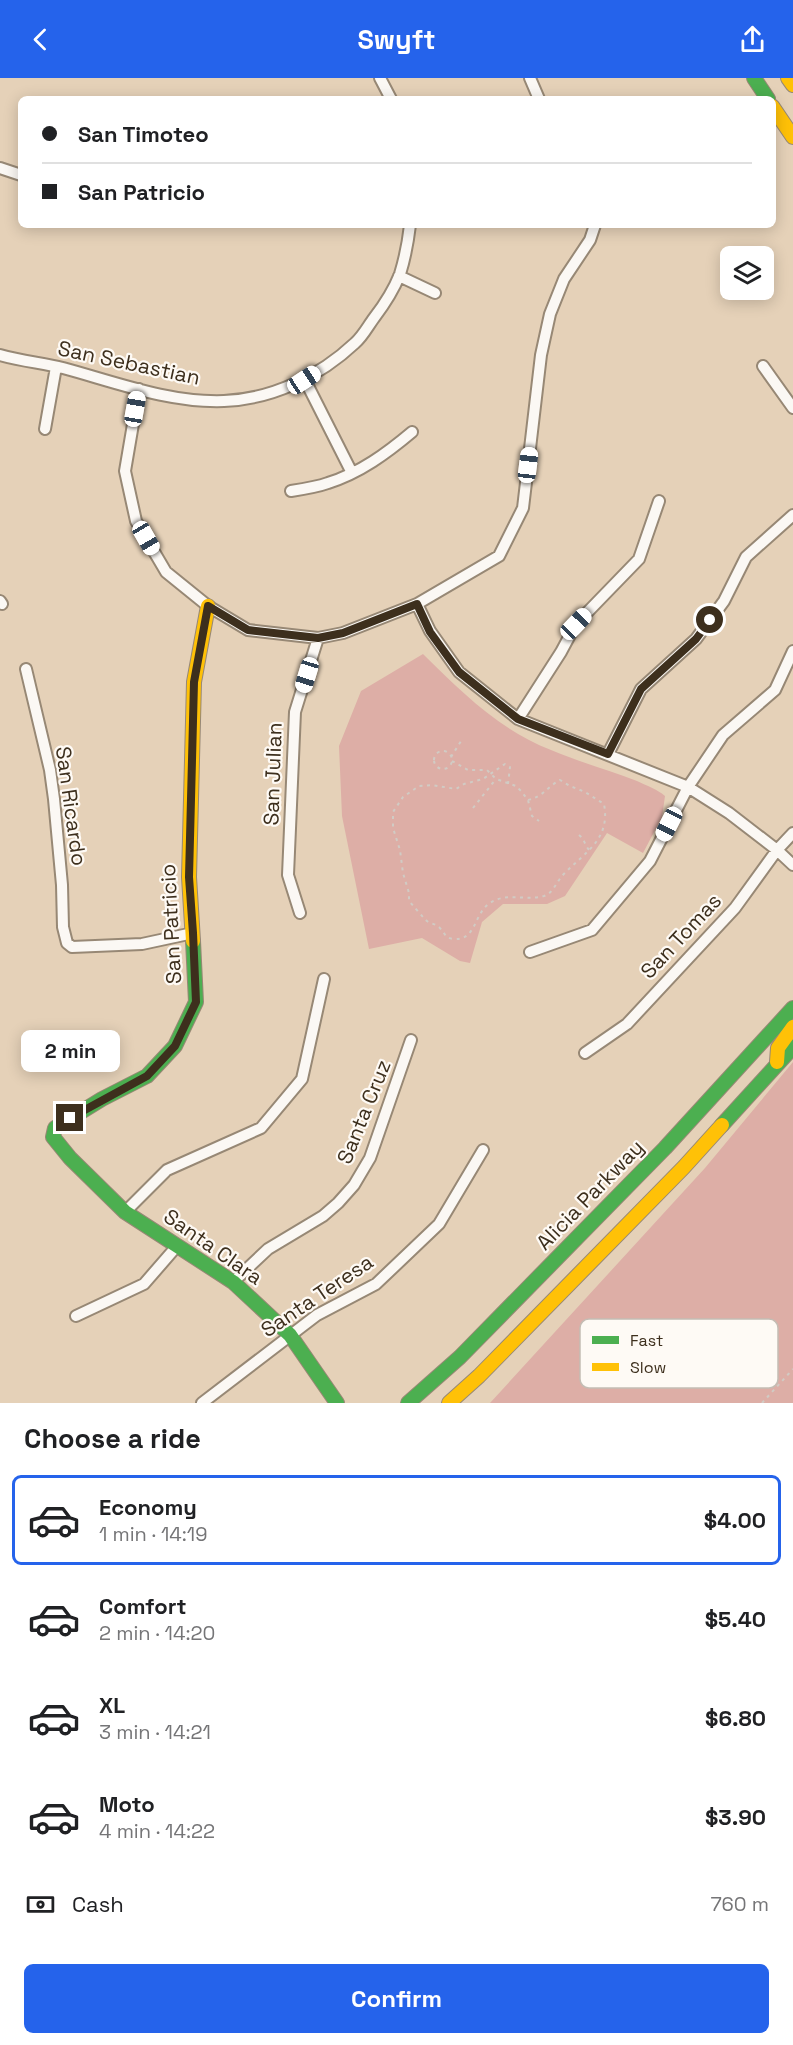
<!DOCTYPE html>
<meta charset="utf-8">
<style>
body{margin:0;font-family:"Space Grotesk",sans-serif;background:#f2f2f2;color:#202124;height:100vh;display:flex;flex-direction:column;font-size:22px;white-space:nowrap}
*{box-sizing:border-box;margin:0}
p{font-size:20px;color:#757577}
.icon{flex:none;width:33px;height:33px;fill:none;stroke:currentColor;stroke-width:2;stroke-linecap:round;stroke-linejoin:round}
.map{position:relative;height:1325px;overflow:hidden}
.sheet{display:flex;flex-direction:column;background:#fff;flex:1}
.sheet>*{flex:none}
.hud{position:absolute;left:18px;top:18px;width:758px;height:132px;border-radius:9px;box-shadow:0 3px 15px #0003;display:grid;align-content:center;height:132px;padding:0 24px;background:#fff}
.buttons{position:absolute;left:720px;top:168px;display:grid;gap:12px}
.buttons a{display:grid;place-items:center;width:54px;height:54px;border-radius:9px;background:#fff;box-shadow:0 3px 15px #0003;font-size:30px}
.end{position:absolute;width:27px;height:27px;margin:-14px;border:8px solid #3d2f1d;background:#fff;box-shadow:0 0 0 3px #fff}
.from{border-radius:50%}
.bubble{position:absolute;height:42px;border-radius:9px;background:#fff;box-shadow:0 3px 15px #0003;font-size:20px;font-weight:600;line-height:42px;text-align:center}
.car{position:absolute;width:18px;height:36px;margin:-18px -9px;border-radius:8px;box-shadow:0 0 4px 2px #0007;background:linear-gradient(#fff 24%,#345 0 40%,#fff 0 76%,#345 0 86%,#fff 0)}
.hud b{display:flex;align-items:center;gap:21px;height:57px;font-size:22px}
.hud b+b{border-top:2px solid #e0e0e0}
.hud i{width:15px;height:15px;background:#202124}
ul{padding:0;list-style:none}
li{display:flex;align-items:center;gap:18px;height:90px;margin:0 12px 9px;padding:0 12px;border:3px solid transparent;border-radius:9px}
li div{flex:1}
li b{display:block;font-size:22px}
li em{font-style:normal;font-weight:600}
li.on{border-color:#2563eb}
li>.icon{width:54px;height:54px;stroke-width:1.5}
h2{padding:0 24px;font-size:27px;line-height:72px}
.pay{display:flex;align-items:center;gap:15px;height:66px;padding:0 24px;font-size:22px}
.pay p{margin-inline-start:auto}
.primary-button{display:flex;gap:12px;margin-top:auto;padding:12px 24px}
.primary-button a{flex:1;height:69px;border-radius:9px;background:#2563eb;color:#fff;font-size:24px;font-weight:600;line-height:69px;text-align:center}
header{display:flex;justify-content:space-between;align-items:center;height:78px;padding:0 24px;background:#2563eb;color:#fff;font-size:27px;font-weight:600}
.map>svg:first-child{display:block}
</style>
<header><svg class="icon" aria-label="back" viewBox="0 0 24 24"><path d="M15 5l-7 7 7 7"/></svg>Swyft<svg class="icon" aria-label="share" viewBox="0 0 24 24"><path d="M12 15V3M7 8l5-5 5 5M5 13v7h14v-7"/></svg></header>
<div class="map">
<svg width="793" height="1325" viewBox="0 0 793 1325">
<rect width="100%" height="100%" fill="#e5d1b8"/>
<path fill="#ddaea6" d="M 423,576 C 463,615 498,651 551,672 C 579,684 609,692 637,703 C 647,708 657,711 665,718 L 662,739 L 643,775 L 607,755 L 565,818 L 547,826 L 503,826 L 482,844 L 470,885 L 460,883 L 422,860 L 369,871 L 342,738 L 339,668 L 361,613 Z
M 793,984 L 793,1325 L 490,1325 L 705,1090 Z"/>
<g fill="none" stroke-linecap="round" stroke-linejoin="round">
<g stroke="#978875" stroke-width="14">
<path id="street" d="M 380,0 L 391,21
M 530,0 L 539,21
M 0,90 L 21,97
M 399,198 L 435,215
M 0,277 C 21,283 42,285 63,290 C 115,304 169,325 224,323 C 273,321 320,298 355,265 C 363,258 368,248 374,240 C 384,227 394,211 400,196 C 405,180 408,164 410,147
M 763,288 L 793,330
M 305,302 L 352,395
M 139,311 L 125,393 L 136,443 L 166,494 L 208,528 L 248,552 L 318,560 L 343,555 L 417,526 L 499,478 L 523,430 L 541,277 L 550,236 L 564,201 L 590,162 L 595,147
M 45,351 L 56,289
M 291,413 C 304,411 317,409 328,405 C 360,395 387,375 412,354
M 0,523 L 2,526
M 417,526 L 430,553 L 459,594 L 518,641 L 688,709 L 729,735 L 777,772 L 793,787
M 26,591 L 50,692 L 54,721 L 62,807 L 63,849 L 67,865 L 72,869 L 142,866 L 193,855
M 518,641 L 561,574 L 576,546 L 639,481 L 659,423
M 608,676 L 641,611 L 696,561 L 724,523 L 746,479 L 793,437
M 300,835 L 288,797 L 295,634 L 318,560
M 530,874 L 592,852 L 650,783 L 688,709 L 723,657 L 775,612 L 793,573
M 585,975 L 627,946 L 735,830 L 777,772 L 793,755
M 125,1134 L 167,1092 L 261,1050 L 302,1001 L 324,901
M 233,1204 L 268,1171 L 323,1138 L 338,1125 L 354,1107 L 370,1080 L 411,962
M 76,1238 L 144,1206 L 177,1168
M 202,1325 L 317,1237 L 376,1206 L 439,1146 L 483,1072"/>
</g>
<g stroke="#978875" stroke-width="16">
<path id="fast" d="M 754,0 L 768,21
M 193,863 L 196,924 L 175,968 L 147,998 L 102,1021 L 55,1050 L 53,1059 L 70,1080 L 125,1134 L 233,1204 L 290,1257 L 337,1325
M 722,1047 L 793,969
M 408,1325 L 460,1279 L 665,1070 L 793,930"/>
</g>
<g stroke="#978875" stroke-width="16">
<path id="slow" d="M 788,0 L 793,7
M 772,28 L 793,59
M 193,863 L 189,799 L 194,604 L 208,528
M 777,984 L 778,970 L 793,949
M 449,1325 L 479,1298 L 684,1089 L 722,1047"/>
</g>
<path stroke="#d1cbc4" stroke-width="2" stroke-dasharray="3 4.5" stroke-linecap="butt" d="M434 682a9 9 0 1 1 18 0a9 9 0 1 1-18 0Z
M 451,679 L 463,660
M 452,683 L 468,692 L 487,692 L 496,701 L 516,708 L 521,713 L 528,722 L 532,738 L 539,743
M 508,706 L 510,689 L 505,686 L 483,701 L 464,706 L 456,711 L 432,707 L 419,708 L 403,719 L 393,734 L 393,750 L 400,772 L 403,795 L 409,815 L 409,823 C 411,825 425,842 427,843 C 431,846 436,846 439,849 C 444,854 445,860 453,861 C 477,863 473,836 490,825 C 506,814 526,823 544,818 C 553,815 556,805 562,798 C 583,775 611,763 604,726 L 585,714 L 570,708 L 560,702 C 547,709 544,718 528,722
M 473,730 L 496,701
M 579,757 C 585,762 585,768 590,773
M 762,1325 L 793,1291"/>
<use href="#street" stroke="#fbf8f4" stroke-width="10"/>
<use href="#fast" stroke="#4caf50" stroke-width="14"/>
<use href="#slow" stroke="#ffc107" stroke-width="14"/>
</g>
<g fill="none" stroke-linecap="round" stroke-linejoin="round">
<path stroke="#3d2f1d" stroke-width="8" d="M 70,1040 L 147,998 L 175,968 L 196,924 L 193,855 L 189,799 L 194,604 L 208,528 L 248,552 L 318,560 L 343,555 L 417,526 L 430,554 L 459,594 L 518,641 L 608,676 L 641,611 L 696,561 L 710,542"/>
</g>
<g text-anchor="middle" stroke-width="4.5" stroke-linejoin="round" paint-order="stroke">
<g font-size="21" fill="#3d2f1d" stroke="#fefaf5">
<text transform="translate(129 285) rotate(12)" y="7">San Sebastian</text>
<text transform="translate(273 696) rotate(-88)" y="7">San Julian</text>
<text transform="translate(71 728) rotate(82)" y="7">San Ricardo</text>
<text transform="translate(171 846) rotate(-93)" y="7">San Patricio</text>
<text transform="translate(681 858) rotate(-47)" y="7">San Tomas</text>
<text transform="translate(364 1034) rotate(-68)" y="7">Santa Cruz</text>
<text transform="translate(590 1117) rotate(-46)" y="7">Alicia Parkway</text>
<text transform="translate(213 1169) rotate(35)" y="7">Santa Clara</text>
<text transform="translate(317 1218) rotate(-34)" y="7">Santa Teresa</text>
</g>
</g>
<rect x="580" y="1241" width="198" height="69" rx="9" fill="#fefaf5" stroke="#c4bdb4" stroke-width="1.5"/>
<rect x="592" y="1258" width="27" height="8" fill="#4caf50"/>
<rect x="592" y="1285" width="27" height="8" fill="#ffc107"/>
<g font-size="16" fill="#3d2f1d">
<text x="630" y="1268">Fast</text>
<text x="630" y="1295">Slow</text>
</g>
</svg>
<div class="buttons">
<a><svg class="icon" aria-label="layers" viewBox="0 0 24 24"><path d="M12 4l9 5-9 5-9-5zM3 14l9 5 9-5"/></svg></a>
</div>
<i class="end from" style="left:710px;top:542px"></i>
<i class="end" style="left:70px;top:1040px"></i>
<div class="bubble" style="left:21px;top:952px;width:99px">2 min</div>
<i class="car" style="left:304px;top:302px;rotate:57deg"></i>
<i class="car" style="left:135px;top:331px;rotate:10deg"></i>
<i class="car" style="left:528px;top:387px;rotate:7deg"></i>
<i class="car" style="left:146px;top:460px;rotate:150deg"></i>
<i class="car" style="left:576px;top:546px;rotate:44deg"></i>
<i class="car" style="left:307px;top:597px;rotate:197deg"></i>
<i class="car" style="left:669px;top:746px;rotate:207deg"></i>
<div class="hud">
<b><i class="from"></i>San Timoteo</b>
<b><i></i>San Patricio</b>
</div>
</div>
<section class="sheet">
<h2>Choose a ride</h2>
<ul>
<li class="on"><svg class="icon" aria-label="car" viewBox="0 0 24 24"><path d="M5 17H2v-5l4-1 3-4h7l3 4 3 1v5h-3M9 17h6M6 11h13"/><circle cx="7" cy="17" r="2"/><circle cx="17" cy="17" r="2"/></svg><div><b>Economy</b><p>1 min · 14:19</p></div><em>$4.00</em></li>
<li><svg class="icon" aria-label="car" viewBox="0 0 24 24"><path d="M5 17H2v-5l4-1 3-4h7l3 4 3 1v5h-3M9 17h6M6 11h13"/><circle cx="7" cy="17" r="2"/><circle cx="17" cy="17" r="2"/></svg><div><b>Comfort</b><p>2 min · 14:20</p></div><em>$5.40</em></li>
<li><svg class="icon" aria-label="car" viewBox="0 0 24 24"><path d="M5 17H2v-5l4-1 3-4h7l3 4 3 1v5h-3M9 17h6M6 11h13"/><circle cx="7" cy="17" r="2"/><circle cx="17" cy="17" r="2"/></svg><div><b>XL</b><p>3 min · 14:21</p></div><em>$6.80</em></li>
<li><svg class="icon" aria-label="car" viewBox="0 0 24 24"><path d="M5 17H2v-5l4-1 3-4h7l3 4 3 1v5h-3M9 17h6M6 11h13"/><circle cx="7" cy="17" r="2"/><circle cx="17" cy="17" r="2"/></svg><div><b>Moto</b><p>4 min · 14:22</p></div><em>$3.90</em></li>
</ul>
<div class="pay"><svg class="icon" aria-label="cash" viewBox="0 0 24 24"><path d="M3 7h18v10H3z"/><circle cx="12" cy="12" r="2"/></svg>Cash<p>760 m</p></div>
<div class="primary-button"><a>Confirm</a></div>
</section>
